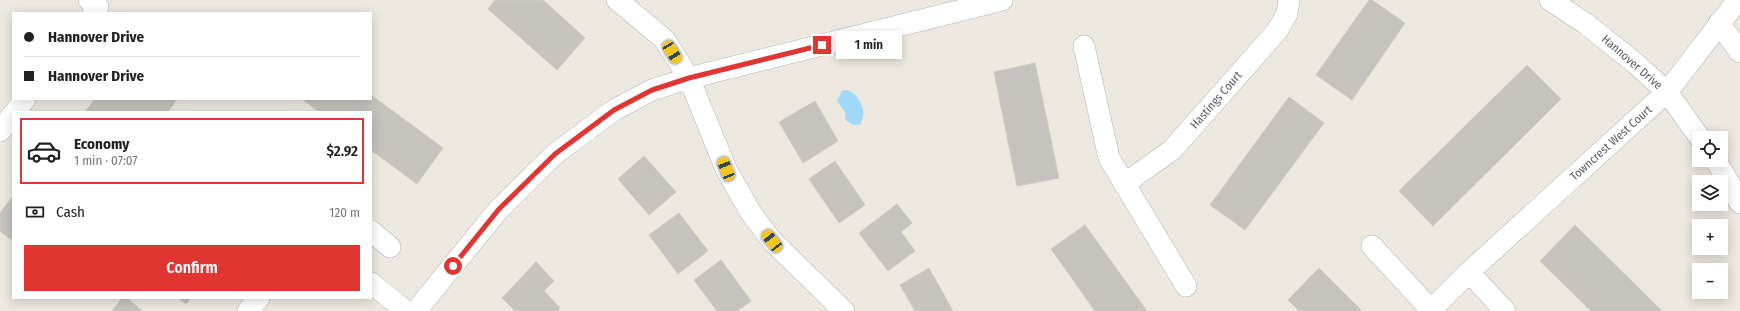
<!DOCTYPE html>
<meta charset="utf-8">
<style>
body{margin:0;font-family:"Fira Sans Condensed",sans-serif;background:#f6f6f6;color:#222;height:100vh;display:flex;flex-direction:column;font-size:15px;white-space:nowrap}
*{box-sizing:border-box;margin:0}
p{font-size:13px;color:#767676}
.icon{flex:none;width:22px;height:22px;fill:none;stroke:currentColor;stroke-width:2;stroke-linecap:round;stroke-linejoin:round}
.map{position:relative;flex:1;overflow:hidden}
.side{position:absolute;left:12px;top:111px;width:360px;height:188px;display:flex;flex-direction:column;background:#fff;border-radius:0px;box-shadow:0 2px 10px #0003}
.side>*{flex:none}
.top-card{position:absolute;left:12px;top:12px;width:360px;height:88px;border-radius:0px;box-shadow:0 2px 10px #0003;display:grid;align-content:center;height:88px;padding:0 12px;background:#fff}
.tools{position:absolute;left:1692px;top:131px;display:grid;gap:8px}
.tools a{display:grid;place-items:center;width:36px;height:36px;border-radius:0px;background:#fff;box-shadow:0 2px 10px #0003;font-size:20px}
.end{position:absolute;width:18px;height:18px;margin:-9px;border:5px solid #e13531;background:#fff;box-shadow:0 0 0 2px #fff}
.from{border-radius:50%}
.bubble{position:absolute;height:28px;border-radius:0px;background:#fff;box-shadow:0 2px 10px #0003;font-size:13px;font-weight:600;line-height:28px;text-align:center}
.car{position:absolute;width:12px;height:24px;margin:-12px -6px;border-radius:5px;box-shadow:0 0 3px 1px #0007;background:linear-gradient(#f5c518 24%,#345 0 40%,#f5c518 0 76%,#345 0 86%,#f5c518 0)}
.top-card b{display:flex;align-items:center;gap:14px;height:38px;font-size:15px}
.top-card b+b{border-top:1px solid #e0e0e0}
.top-card i{width:10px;height:10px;background:#222}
ul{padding:7px 0 0;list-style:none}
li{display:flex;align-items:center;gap:12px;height:66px;margin:0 8px 6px;padding:0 4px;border:2px solid #e0e0e0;border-radius:0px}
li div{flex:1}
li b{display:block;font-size:15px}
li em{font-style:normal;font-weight:600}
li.active{border-color:#e13531}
li>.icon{width:36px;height:36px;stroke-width:1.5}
.pay{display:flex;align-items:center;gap:10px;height:44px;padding:0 12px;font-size:15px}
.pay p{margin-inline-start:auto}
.primary-button{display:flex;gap:8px;margin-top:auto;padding:8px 12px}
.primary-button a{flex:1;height:46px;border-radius:0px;background:#e13531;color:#fff;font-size:16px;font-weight:600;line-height:46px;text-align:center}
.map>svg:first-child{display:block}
</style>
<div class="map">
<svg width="1740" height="311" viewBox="0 0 1740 311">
<rect width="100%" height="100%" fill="#ece8e0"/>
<path fill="#a1d9fb" d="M 846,90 C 855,92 862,101 863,111 C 864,116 862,119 861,124 C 855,126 849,124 845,119 L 845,112 L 837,101 L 842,91 Z"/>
<path fill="#c6c3be" stroke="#d0cabf" d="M 495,0 L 543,0 L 585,38 L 557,70 L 488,9 Z
M 1369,0 L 1372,0 L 1405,23 L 1352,100 L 1316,75 Z
M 1035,63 L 1059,178 L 1017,186 L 994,72 Z
M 1527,65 L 1561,99 L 1433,226 L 1399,191 Z
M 371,95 L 443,148 L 417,184 L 371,150 L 371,112 L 319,112 L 302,99 L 371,99 Z
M 1289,97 L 1324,123 L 1245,230 L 1210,205 Z
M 95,99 L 177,99 L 168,112 L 85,112 Z
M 815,101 L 838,141 L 803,163 L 779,122 Z
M 644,156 L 676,192 L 649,215 L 618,179 Z
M 835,161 L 865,205 L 839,223 L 809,179 Z
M 13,196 L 13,241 L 0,231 L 0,213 Z
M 897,204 L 912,223 L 901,232 L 915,251 L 888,271 L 859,233 Z
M 679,213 L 708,251 L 678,274 L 649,235 Z
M 1085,225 L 1147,311 L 1095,311 L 1051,249 Z
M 1575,225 L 1662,311 L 1591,311 L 1540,261 Z
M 721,260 L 751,301 L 737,311 L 717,311 L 694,280 Z
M 536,262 L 554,281 L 544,291 L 560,308 L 558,311 L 515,311 L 502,298 Z
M 929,268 L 953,311 L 915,311 L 900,285 Z
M 1319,268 L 1362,311 L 1299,311 L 1288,300 Z
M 122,298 L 127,298 L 142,311 L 112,311 Z
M 178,298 L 191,298 L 186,304 Z"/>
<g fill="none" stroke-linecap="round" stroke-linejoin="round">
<g stroke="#b1b4b8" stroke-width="22">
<path id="street" d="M 89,0 L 98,7 L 93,13
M 617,0 L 664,39 L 689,78 L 726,169 L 751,213 L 772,241 L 844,311
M 1550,0 L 1585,23 L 1635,63 L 1667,92 L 1700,138
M 1719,23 L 1740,52
M 1084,46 L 1109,158 L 1186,286
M 15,112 L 25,99
M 0,131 L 13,114
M 1716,160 L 1740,203
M 1124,184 L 1172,150 L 1277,31 L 1287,14 L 1289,0
M 371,231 L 390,247
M 1372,246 L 1432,311
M 1469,272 L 1505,311
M 371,283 L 406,311
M 1431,310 L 1469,272 L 1667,92 L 1738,0
M 248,311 L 259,298
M 416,311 L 499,209 L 555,154 L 614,110 L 652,90 L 689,78 L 1002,0"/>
</g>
<use href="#street" stroke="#fff" stroke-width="21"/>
</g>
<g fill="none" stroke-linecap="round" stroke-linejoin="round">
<path stroke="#e13531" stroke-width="5" d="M 453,266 L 499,209 L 555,154 L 614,110 L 652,90 L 689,78 L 822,45"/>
</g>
<g text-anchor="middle" stroke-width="4" stroke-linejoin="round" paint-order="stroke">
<g font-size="12" fill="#595d61" stroke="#fff">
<text transform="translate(1632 62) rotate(41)" y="4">Hannover Drive</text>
<text transform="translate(1216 100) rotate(-49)" y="4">Hastings Court</text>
<text transform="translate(1611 143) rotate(-42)" y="4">Towncrest West Court</text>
</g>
</g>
</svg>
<div class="tools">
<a><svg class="icon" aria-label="locate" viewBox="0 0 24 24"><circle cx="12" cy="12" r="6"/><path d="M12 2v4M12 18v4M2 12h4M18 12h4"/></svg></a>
<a><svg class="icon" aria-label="layers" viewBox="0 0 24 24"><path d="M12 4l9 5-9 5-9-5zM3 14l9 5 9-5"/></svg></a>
<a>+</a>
<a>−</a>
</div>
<i class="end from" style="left:453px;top:266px"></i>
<i class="end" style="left:822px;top:45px"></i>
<div class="bubble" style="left:836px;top:31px;width:66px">1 min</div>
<i class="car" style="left:672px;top:52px;rotate:148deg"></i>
<i class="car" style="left:726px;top:169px;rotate:338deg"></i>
<i class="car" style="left:772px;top:241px;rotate:322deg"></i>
<div class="top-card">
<b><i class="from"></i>Hannover Drive</b>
<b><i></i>Hannover Drive</b>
</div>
<section class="side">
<ul>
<li class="active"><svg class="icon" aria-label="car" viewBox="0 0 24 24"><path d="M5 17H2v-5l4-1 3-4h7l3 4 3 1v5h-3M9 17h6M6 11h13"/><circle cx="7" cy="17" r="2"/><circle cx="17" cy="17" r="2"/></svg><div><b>Economy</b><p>1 min · 07:07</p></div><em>$2.92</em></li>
</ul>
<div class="pay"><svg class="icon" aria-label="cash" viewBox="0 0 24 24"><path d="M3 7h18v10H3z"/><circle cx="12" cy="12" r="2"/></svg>Cash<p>120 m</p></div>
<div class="primary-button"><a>Confirm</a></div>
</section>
</div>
